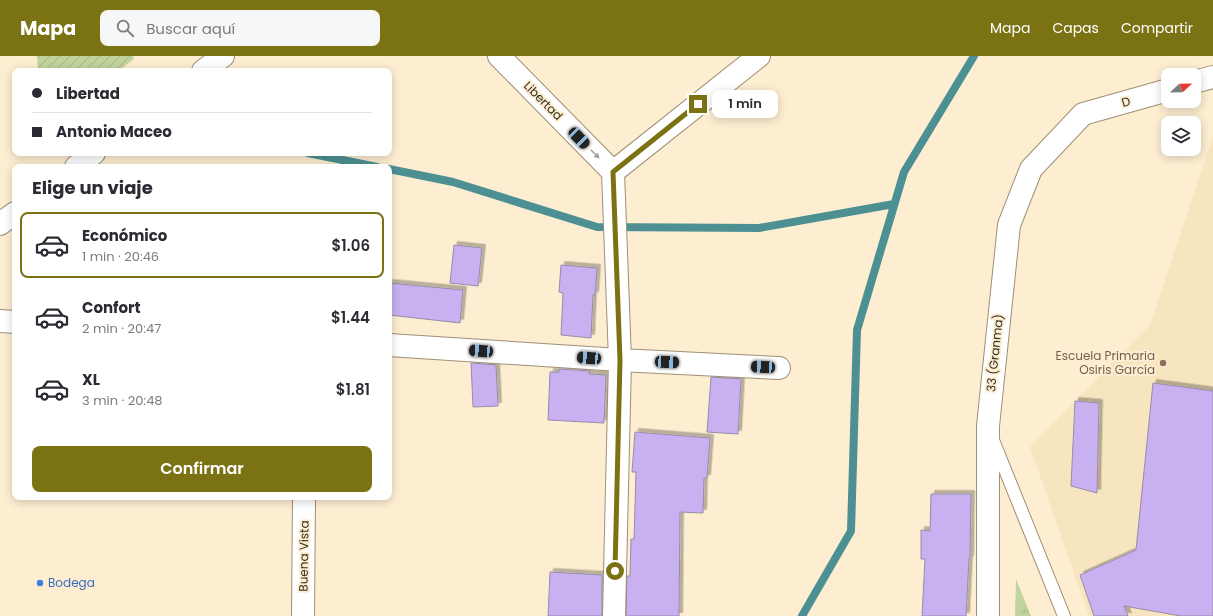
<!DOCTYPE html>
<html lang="es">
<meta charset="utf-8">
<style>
body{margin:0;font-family:Poppins,sans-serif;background:#f7f7f7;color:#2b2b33;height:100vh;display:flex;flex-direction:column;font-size:15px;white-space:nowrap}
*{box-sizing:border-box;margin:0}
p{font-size:13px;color:#7c7c81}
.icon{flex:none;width:22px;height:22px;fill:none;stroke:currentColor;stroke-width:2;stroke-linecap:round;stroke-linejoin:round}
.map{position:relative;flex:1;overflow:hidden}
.details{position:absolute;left:12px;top:108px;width:380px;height:336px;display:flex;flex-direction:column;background:#fff;border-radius:8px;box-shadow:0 2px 10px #0003}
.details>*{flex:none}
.banner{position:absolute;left:12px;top:12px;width:380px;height:88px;border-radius:8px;box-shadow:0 2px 10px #0003;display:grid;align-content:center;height:88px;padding:0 20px;background:#fff}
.needle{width:26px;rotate:68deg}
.tools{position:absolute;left:1161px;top:12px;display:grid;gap:8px}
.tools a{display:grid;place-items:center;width:40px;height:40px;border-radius:8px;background:#fff;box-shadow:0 2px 10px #0003;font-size:20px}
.end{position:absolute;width:18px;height:18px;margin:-9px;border:5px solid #7a7213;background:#fff;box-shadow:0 0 0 2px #fff}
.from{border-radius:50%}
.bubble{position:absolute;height:28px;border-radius:8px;background:#fff;box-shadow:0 2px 10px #0003;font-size:13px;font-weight:600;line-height:28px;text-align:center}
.car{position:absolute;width:12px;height:24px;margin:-12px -6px;border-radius:5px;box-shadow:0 0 3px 1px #0007;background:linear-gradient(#222 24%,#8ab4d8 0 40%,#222 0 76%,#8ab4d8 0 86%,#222 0)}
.banner b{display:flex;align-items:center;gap:14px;height:38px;font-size:15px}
.banner b+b{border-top:1px solid #e1e1e2}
.banner i{width:10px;height:10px;background:#2b2b33}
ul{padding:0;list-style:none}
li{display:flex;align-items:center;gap:12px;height:66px;margin:0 8px 6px;padding:0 12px;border:2px solid transparent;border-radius:8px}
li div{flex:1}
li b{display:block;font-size:15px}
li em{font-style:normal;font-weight:600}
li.on{border-color:#7a7213}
li>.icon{width:36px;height:36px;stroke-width:1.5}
h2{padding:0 20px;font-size:18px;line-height:48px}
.cta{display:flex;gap:8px;margin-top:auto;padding:8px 20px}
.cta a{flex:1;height:46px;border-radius:8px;background:#7a7213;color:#fff;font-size:16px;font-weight:600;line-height:46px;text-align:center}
header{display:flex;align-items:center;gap:24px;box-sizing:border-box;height:56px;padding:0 20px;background:#7a7213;color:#fff}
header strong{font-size:19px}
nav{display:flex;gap:22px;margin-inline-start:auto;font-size:14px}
.search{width:280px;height:36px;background:#f7f7f7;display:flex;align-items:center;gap:10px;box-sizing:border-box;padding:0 14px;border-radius:8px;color:#7c7c81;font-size:15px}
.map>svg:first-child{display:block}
</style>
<header>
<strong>Mapa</strong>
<div class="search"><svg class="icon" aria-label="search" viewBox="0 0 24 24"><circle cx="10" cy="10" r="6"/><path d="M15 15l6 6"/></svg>Buscar aquí</div>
<nav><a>Mapa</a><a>Capas</a><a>Compartir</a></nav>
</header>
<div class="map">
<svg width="1213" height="560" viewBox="0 0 1213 560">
<defs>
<pattern id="grass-tufts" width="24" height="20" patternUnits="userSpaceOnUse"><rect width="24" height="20" fill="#c2d49d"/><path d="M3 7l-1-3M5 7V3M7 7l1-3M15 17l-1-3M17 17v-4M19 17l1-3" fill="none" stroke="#a7b687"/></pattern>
<pattern id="garden-furrows" width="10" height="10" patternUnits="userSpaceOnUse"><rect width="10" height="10" fill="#c2d49d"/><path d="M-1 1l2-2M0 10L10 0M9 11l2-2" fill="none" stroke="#a7b687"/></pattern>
<filter id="shadow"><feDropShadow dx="3.5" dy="-3.5" stdDeviation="0" flood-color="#0004"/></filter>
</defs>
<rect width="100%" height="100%" fill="#fdeed1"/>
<path fill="#f7e5c0" d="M 1213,80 L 1213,560 L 1089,560 L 1030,391 L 1150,269 Z"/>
<path fill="url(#grass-tufts)" d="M 1016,523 L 1031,560 L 1015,560 Z"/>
<path fill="url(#garden-furrows)" d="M 37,0 L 133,0 L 134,3 L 118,15 L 38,15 Z"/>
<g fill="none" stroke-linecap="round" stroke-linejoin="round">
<path stroke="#4d9094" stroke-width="8" d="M 308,97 L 377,111
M 389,113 L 453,126 L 597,171 L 759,172 L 894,148
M 802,560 L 851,475 L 857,274 L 904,116 L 974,0"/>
</g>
<path fill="#c8b0f1" stroke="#968ca8" filter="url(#shadow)" d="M 454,189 L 482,192 L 478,230 L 450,227 Z
M 561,209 L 597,212 L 595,239 L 593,239 L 591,282 L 561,279 L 563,237 L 559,236 Z
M 389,227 L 463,234 L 460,267 L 389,259 Z
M 471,307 L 496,309 L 498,350 L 473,351 Z
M 559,313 L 590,315 L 589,318 L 606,319 L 604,367 L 548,364 L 550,316 L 559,316 Z
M 711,321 L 741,323 L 738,378 L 707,376 Z
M 1153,327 L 1213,335 L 1213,560 L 1181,560 L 1124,550 L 1128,560 L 1094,560 L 1080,519 L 1136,494 Z
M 1075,345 L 1099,347 L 1097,437 L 1071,430 Z
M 635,376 L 710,382 L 707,422 L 704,422 L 703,457 L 680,456 L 679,560 L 626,560 L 627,520 L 630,520 L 631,483 L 634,483 L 636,416 L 632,416 Z
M 931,438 L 971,438 L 970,503 L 969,503 L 966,560 L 922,560 L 925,503 L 921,503 L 921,474 L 930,475 Z
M 550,516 L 602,519 L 602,560 L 548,560 Z"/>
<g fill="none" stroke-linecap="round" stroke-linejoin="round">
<g stroke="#9e9075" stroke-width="14">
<path id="service" d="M 993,384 L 1064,560"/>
</g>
<g stroke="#9e9075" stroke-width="24">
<path id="minor" d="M 499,0 L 613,116 L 620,304 L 614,560
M 203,15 L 223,0
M 1194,26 L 1213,21
M 76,111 L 94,97
M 613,116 L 759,0
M 0,168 L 15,157
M 0,265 L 15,266
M 389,289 L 620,304 L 779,312
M 303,560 L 304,441
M 988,560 L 988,370 L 1009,169 L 1031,113 L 1083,58 L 1168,34"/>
</g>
<use href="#service" stroke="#fff" stroke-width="12"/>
<use href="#minor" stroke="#fff" stroke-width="22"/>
</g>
<defs><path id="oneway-solid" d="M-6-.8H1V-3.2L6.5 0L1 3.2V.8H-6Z"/></defs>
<use fill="#a3a09b" href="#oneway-solid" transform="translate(595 98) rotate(45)"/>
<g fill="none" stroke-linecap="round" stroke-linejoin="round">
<path stroke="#7a7213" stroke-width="5" d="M 615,515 L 620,304 L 613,116 L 698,48"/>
</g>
<circle fill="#8d6e63" stroke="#fdeed1" stroke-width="1.5" cx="1163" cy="307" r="4"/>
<circle fill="#3f7fe0" stroke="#fdeed1" stroke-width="1.5" cx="40" cy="527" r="4"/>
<g text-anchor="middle" stroke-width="4" stroke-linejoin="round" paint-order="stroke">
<g font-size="12" fill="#322d21" stroke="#fdeed1">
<text transform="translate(543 45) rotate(45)" y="4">Libertad</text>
<text transform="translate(1126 46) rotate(-16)" y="4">D</text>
<text transform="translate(995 297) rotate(-84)" y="4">33 (Granma)</text>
<text transform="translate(304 500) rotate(-89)" y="4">Buena Vista</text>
</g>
<g font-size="12" fill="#785e54" stroke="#fdeed1" text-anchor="end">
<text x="1155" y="304">Escuela Primaria<tspan x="1155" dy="14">Osiris García</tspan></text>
</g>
<g font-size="12" fill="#366cbe" stroke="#fdeed1" text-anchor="start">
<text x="48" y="531">Bodega</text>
</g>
</g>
</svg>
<div class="tools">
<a><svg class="needle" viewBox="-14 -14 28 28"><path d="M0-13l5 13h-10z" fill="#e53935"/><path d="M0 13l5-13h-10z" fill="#7c7c81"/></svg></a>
<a><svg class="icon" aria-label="layers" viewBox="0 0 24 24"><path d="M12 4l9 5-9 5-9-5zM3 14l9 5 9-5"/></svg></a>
</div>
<i class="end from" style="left:615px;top:515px"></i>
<i class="end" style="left:698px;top:48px"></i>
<div class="bubble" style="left:712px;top:34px;width:66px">1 min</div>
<i class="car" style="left:579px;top:82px;rotate:136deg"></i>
<i class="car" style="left:481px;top:295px;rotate:274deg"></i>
<i class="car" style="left:589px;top:302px;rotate:274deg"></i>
<i class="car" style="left:667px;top:306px;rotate:93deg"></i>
<i class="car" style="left:763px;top:311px;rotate:273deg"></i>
<div class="banner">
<b><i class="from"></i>Libertad</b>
<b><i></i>Antonio Maceo</b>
</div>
<section class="details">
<h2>Elige un viaje</h2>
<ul>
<li class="on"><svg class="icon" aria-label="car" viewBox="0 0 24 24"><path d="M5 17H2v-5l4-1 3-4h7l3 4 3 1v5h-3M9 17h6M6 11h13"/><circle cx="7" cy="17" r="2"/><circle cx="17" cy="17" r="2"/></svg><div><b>Económico</b><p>1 min · 20:46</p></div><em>$1.06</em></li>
<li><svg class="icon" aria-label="car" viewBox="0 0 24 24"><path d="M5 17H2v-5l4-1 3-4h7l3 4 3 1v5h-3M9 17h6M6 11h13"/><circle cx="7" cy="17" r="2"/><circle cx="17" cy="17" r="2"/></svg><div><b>Confort</b><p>2 min · 20:47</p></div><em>$1.44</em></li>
<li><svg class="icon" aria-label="car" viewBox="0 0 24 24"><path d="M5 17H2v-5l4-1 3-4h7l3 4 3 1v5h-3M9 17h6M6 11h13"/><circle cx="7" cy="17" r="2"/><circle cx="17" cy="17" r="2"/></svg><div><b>XL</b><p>3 min · 20:48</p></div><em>$1.81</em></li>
</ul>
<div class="cta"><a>Confirmar</a></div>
</section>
</div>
